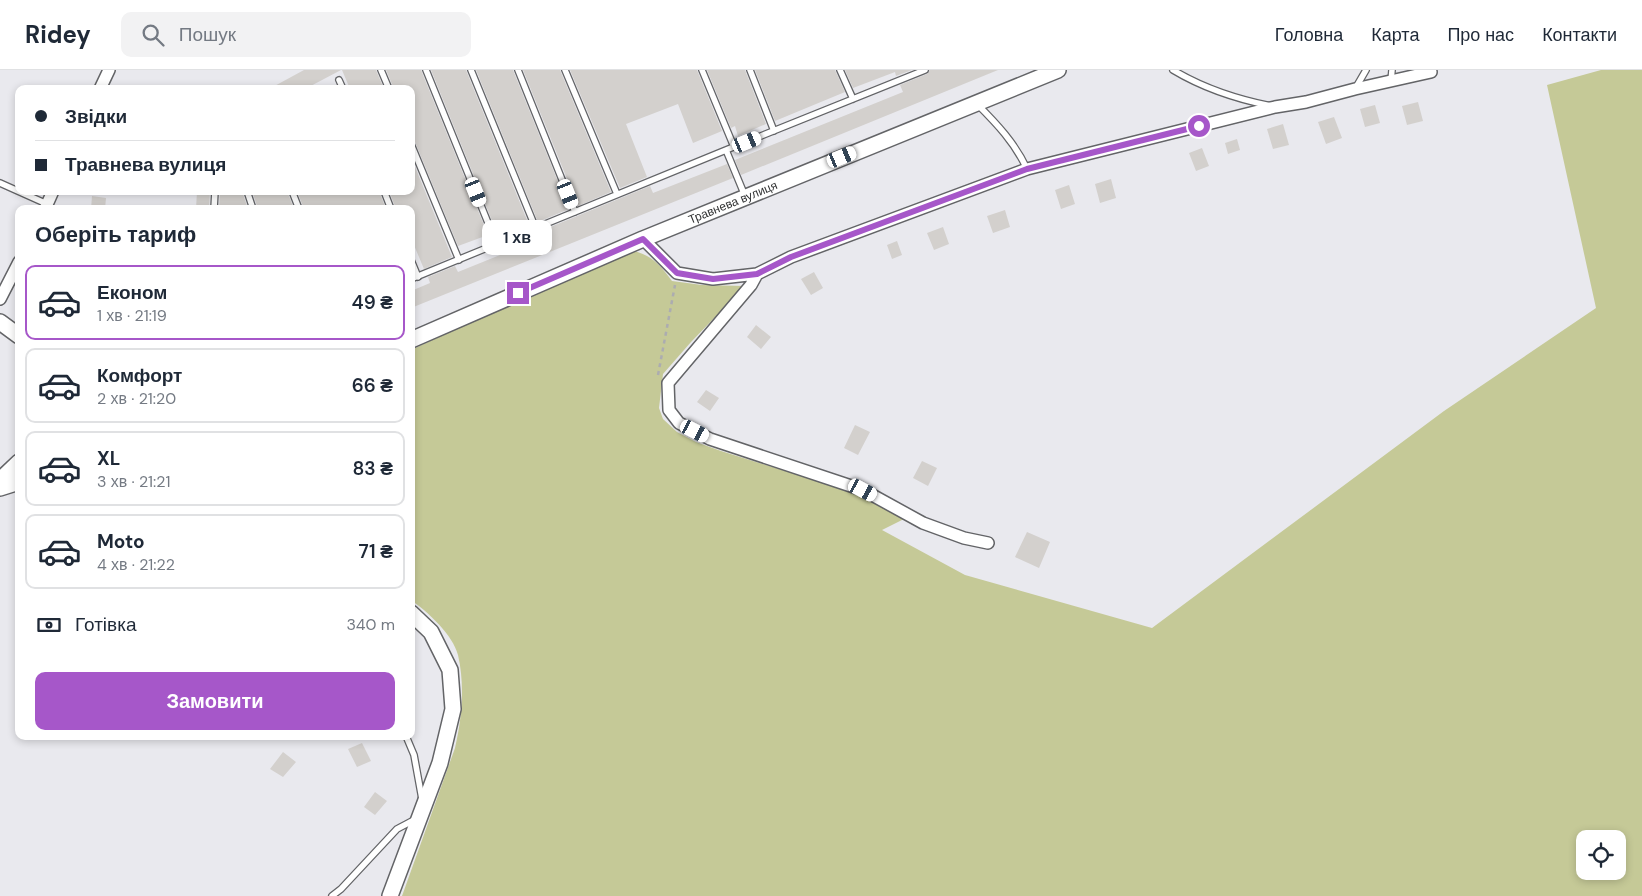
<!DOCTYPE html>
<html lang="uk">
<meta charset="utf-8">
<style>
body{margin:0;font-family:"DM Sans",sans-serif;background:#f2f2f3;color:#1f2937;height:100vh;display:flex;flex-direction:column;font-size:19px;white-space:nowrap}
*{box-sizing:border-box;margin:0}
p{font-size:16px;color:#747a83}
.icon{flex:none;width:28px;height:28px;fill:none;stroke:currentColor;stroke-width:2;stroke-linecap:round;stroke-linejoin:round}
.map{position:relative;flex:1;overflow:hidden}
.sheet{position:absolute;left:15px;top:135px;width:400px;height:535px;display:flex;flex-direction:column;background:#fff;border-radius:10px;box-shadow:0 2px 8px #0003}
.sheet>*{flex:none}
.banner{position:absolute;left:15px;top:15px;width:400px;height:110px;border-radius:10px;box-shadow:0 2px 8px #0003;display:grid;align-content:center;height:110px;padding:0 20px;background:#fff}
.fabs{position:absolute;left:1576px;top:760px;display:grid;gap:10px}
.fabs a{display:grid;place-items:center;width:50px;height:50px;border-radius:10px;background:#fff;box-shadow:0 2px 8px #0003;font-size:25px}
.end{position:absolute;width:22px;height:22px;margin:-11px;border:6px solid #a657c9;background:#fff;box-shadow:0 0 0 2px #fff}
.from{border-radius:50%}
.bubble{position:absolute;height:35px;border-radius:10px;background:#fff;box-shadow:0 2px 8px #0003;font-size:16px;font-weight:600;line-height:35px;text-align:center}
.car{position:absolute;width:15px;height:30px;margin:-15px -8px;border-radius:6px;box-shadow:0 0 4px 1px #0007;background:linear-gradient(#fff 24%,#345 0 40%,#fff 0 76%,#345 0 86%,#fff 0)}
.banner b{display:flex;align-items:center;gap:18px;height:48px;font-size:19px}
.banner b+b{border-top:1px solid #e0e1e3}
.banner i{width:12px;height:12px;background:#1f2937}
ul{padding:0;list-style:none}
li{display:flex;align-items:center;gap:15px;height:75px;margin:0 10px 8px;padding:0 10px;border:2px solid #e0e1e3;border-radius:10px}
li div{flex:1}
li b{display:block;font-size:19px}
li em{font-style:normal;font-weight:600}
li.active{border-color:#a657c9}
li>.icon{width:45px;height:45px;stroke-width:1.5}
h2{padding:0 20px;font-size:22px;line-height:60px}
.pay{display:flex;align-items:center;gap:12px;height:55px;padding:0 20px;font-size:19px}
.pay p{margin-inline-start:auto}
.cta{display:flex;gap:10px;margin-top:auto;padding:10px 20px}
.cta a{flex:1;height:58px;border-radius:10px;background:#a657c9;color:#fff;font-size:20px;font-weight:600;line-height:58px;text-align:center}
header{display:flex;align-items:center;gap:30px;box-sizing:border-box;height:70px;padding:0 25px;background:#fff;border-bottom:1px solid #e0e1e3}
header strong{font-size:24px}
nav{display:flex;gap:28px;margin-inline-start:auto;font-size:18px}
.search{width:350px;height:45px;background:#f2f2f3;display:flex;align-items:center;gap:12px;box-sizing:border-box;padding:0 18px;border-radius:10px;color:#747a83;font-size:19px}
.map>svg:first-child{display:block}
</style>
<header>
<strong>Ridey</strong>
<div class="search"><svg class="icon" aria-label="search" viewBox="0 0 24 24"><circle cx="10" cy="10" r="6"/><path d="M15 15l6 6"/></svg>Пошук</div>
<nav><a>Головна</a><a>Карта</a><a>Про нас</a><a>Контакти</a></nav>
</header>
<div class="map">
<svg width="1642" height="826" viewBox="0 0 1642 826">
<rect width="100%" height="100%" fill="#e9e9ee"/>
<path fill="#c5c997" fill-rule="evenodd" d="M 1601,0 L 1642,0 L 1642,826 L 402,826 L 455,678 C 462,648 465,615 458,585 C 453,565 428,542 411,530 L 411,280 L 627,179 C 651,185 657,191 672,211 L 702,215 L 745,216 L 691,272 L 663,304 L 659,338 L 663,349 L 677,362 L 696,372 L 721,381 L 843,419 L 906,448 L 882,460 L 965,505 L 1152,558 L 1444,341 L 1596,238 L 1547,15 ZM 1585,769 L 1618,769 L 1618,801 L 1585,801 Z"/>
<path fill="#d3d0cd" d="M 304,0 L 341,0 L 305,19 L 269,19 Z
M 342,0 L 376,0 L 384,19 L 350,19 Z
M 386,0 L 421,0 L 488,165 L 458,176 L 415,72 L 411,69 L 411,19 L 394,19 Z
M 431,0 L 466,0 L 529,155 L 499,168 Z
M 476,0 L 513,0 L 569,139 L 538,152 Z
M 523,0 L 560,0 L 611,122 L 578,136 Z
M 570,0 L 697,0 L 722,61 L 693,73 L 678,34 L 626,54 L 647,107 L 620,118 Z
M 707,0 L 745,0 L 766,54 L 738,66 L 735,56 L 731,58 Z
M 755,0 L 835,0 L 845,22 L 775,51 Z
M 845,0 L 912,0 L 896,6 L 895,2 L 853,18 Z
M 930,0 L 998,0 L 741,105 L 735,90 L 903,22 L 900,15 L 927,4 Z
M 1418,32 L 1423,51 L 1407,55 L 1402,36 Z
M 1375,35 L 1380,53 L 1365,57 L 1360,39 Z
M 1334,47 L 1342,68 L 1326,74 L 1318,52 Z
M 1283,54 L 1289,75 L 1273,79 L 1267,59 Z
M 1237,69 L 1240,80 L 1228,84 L 1225,73 Z
M 1202,78 L 1209,96 L 1196,101 L 1189,83 Z
M 411,87 L 452,187 L 424,199 L 411,168 L 411,139 L 396,139 L 389,121 L 411,121 Z
M 727,94 L 733,108 L 411,238 L 411,221 L 430,213 L 428,207 L 455,196 L 458,202 L 505,183 L 502,177 L 650,116 L 653,123 Z
M 1111,109 L 1116,128 L 1100,133 L 1095,114 Z
M 1069,115 L 1075,134 L 1061,139 L 1055,120 Z
M 197,121 L 210,121 L 209,139 L 196,139 Z
M 220,121 L 242,121 L 248,139 L 219,139 Z
M 252,121 L 287,121 L 294,139 L 258,139 Z
M 297,121 L 379,121 L 386,139 L 304,139 Z
M 92,126 L 106,128 L 105,139 L 91,139 Z
M 1005,140 L 1010,157 L 993,163 L 987,146 Z
M 943,157 L 949,174 L 934,180 L 927,163 Z
M 897,171 L 902,185 L 892,189 L 887,175 Z
M 814,202 L 823,218 L 811,225 L 801,209 Z
M 756,255 L 771,267 L 761,279 L 747,267 Z
M 706,320 L 719,328 L 710,341 L 697,332 Z
M 855,355 L 870,362 L 858,385 L 844,378 Z
M 922,391 L 937,398 L 928,416 L 913,408 Z
M 1027,462 L 1050,472 L 1039,498 L 1015,487 Z
M 362,673 L 371,691 L 357,697 L 348,679 Z
M 283,682 L 296,692 L 283,707 L 270,699 Z
M 375,722 L 387,731 L 375,745 L 364,737 Z"/>
<g fill="none" stroke-linecap="round" stroke-linejoin="round">
<g stroke="#636467" stroke-width="8">
<path id="service" d="M 381,0 L 389,19
M 426,0 L 497,175
M 471,0 L 536,159
M 518,0 L 575,142
M 565,0 L 617,124
M 702,0 L 734,77
M 750,0 L 774,61
M 840,0 L 853,29
M 1173,0 C 1203,18 1236,29 1271,36
M 339,10 L 343,19
M 1391,11 L 1392,0
M 1355,19 L 1366,0
M 977,34 C 997,54 1015,73 1027,99
M 411,74 L 459,190
M 0,113 L 47,134
M 247,121 L 253,139
M 292,121 L 299,139
M 384,121 L 391,139
M 745,126 L 726,80 L 925,0
M 214,139 L 215,121
M 411,190 L 418,207
M 411,209 L 726,80
M 406,666 L 414,685 L 422,729
M 332,826 L 341,819 L 397,759 L 414,750"/>
</g>
<g stroke="#636467" stroke-width="14">
<path id="minor" d="M 100,19 L 109,0
M 45,139 L 53,121
M 643,169 L 677,203 L 713,209 L 757,204
M 0,229 L 19,192
M 988,473 L 964,468 L 923,453 L 863,420 L 710,369 L 679,353 L 669,340 L 668,313 L 751,215 L 757,204 L 791,187 L 1027,99 L 1275,37 L 1306,32 L 1355,19 L 1431,2"/>
</g>
<g stroke="#636467" stroke-width="18">
<g id="tertiary">
<path d="M 0,252 L 19,266"/>
<path id="s1" d="M 411,270 L 643,169 L 1058,0"/>
<path d="M 0,410 L 19,392"/>
<path d="M 0,418 L 19,412"/>
<path d="M 390,826 L 440,693 L 453,639 L 450,600 L 431,562 L 411,543"/>
</g>
</g>
<path stroke="#acacb0" stroke-width="2.5" stroke-dasharray="4 4" stroke-linecap="butt" d="M 658,305 L 675,215"/>
<use href="#service" stroke="#fff" stroke-width="5.5"/>
<use href="#minor" stroke="#fff" stroke-width="11"/>
<use href="#tertiary" stroke="#fff" stroke-width="15"/>
</g>
<g fill="none" stroke-linecap="round" stroke-linejoin="round">
<path stroke="#a657c9" stroke-width="6" d="M 518,223 L 643,169 L 677,203 L 713,209 L 757,204 L 791,187 L 1027,99 L 1199,56"/>
</g>
<g text-anchor="middle" stroke-width="4.5" stroke-linejoin="round" paint-order="stroke">
<g font-size="12" fill="#313233" stroke="#e9e9ee">
<text dy="4" stroke="none"><textPath href="#s1" startOffset="350">Травнева вулиця</textPath></text>
</g>
</g>
</svg>
<div class="fabs">
<a><svg class="icon" aria-label="locate" viewBox="0 0 24 24"><circle cx="12" cy="12" r="6"/><path d="M12 2v4M12 18v4M2 12h4M18 12h4"/></svg></a>
</div>
<i class="end from" style="left:1199px;top:56px"></i>
<i class="end" style="left:518px;top:223px"></i>
<div class="bubble" style="left:482px;top:150px;width:70px">1 хв</div>
<i class="car" style="left:747px;top:72px;rotate:68deg"></i>
<i class="car" style="left:842px;top:87px;rotate:68deg"></i>
<i class="car" style="left:476px;top:122px;rotate:158deg"></i>
<i class="car" style="left:568px;top:124px;rotate:158deg"></i>
<i class="car" style="left:695px;top:361px;rotate:117deg"></i>
<i class="car" style="left:863px;top:420px;rotate:118deg"></i>
<div class="banner">
<b><i class="from"></i>Звідки</b>
<b><i></i>Травнева вулиця</b>
</div>
<section class="sheet">
<h2>Оберіть тариф</h2>
<ul>
<li class="active"><svg class="icon" aria-label="car" viewBox="0 0 24 24"><path d="M5 17H2v-5l4-1 3-4h7l3 4 3 1v5h-3M9 17h6M6 11h13"/><circle cx="7" cy="17" r="2"/><circle cx="17" cy="17" r="2"/></svg><div><b>Економ</b><p>1 хв · 21:19</p></div><em>49 ₴</em></li>
<li><svg class="icon" aria-label="car" viewBox="0 0 24 24"><path d="M5 17H2v-5l4-1 3-4h7l3 4 3 1v5h-3M9 17h6M6 11h13"/><circle cx="7" cy="17" r="2"/><circle cx="17" cy="17" r="2"/></svg><div><b>Комфорт</b><p>2 хв · 21:20</p></div><em>66 ₴</em></li>
<li><svg class="icon" aria-label="car" viewBox="0 0 24 24"><path d="M5 17H2v-5l4-1 3-4h7l3 4 3 1v5h-3M9 17h6M6 11h13"/><circle cx="7" cy="17" r="2"/><circle cx="17" cy="17" r="2"/></svg><div><b>XL</b><p>3 хв · 21:21</p></div><em>83 ₴</em></li>
<li><svg class="icon" aria-label="car" viewBox="0 0 24 24"><path d="M5 17H2v-5l4-1 3-4h7l3 4 3 1v5h-3M9 17h6M6 11h13"/><circle cx="7" cy="17" r="2"/><circle cx="17" cy="17" r="2"/></svg><div><b>Moto</b><p>4 хв · 21:22</p></div><em>71 ₴</em></li>
</ul>
<div class="pay"><svg class="icon" aria-label="cash" viewBox="0 0 24 24"><path d="M3 7h18v10H3z"/><circle cx="12" cy="12" r="2"/></svg>Готівка<p>340 m</p></div>
<div class="cta"><a>Замовити</a></div>
</section>
</div>
